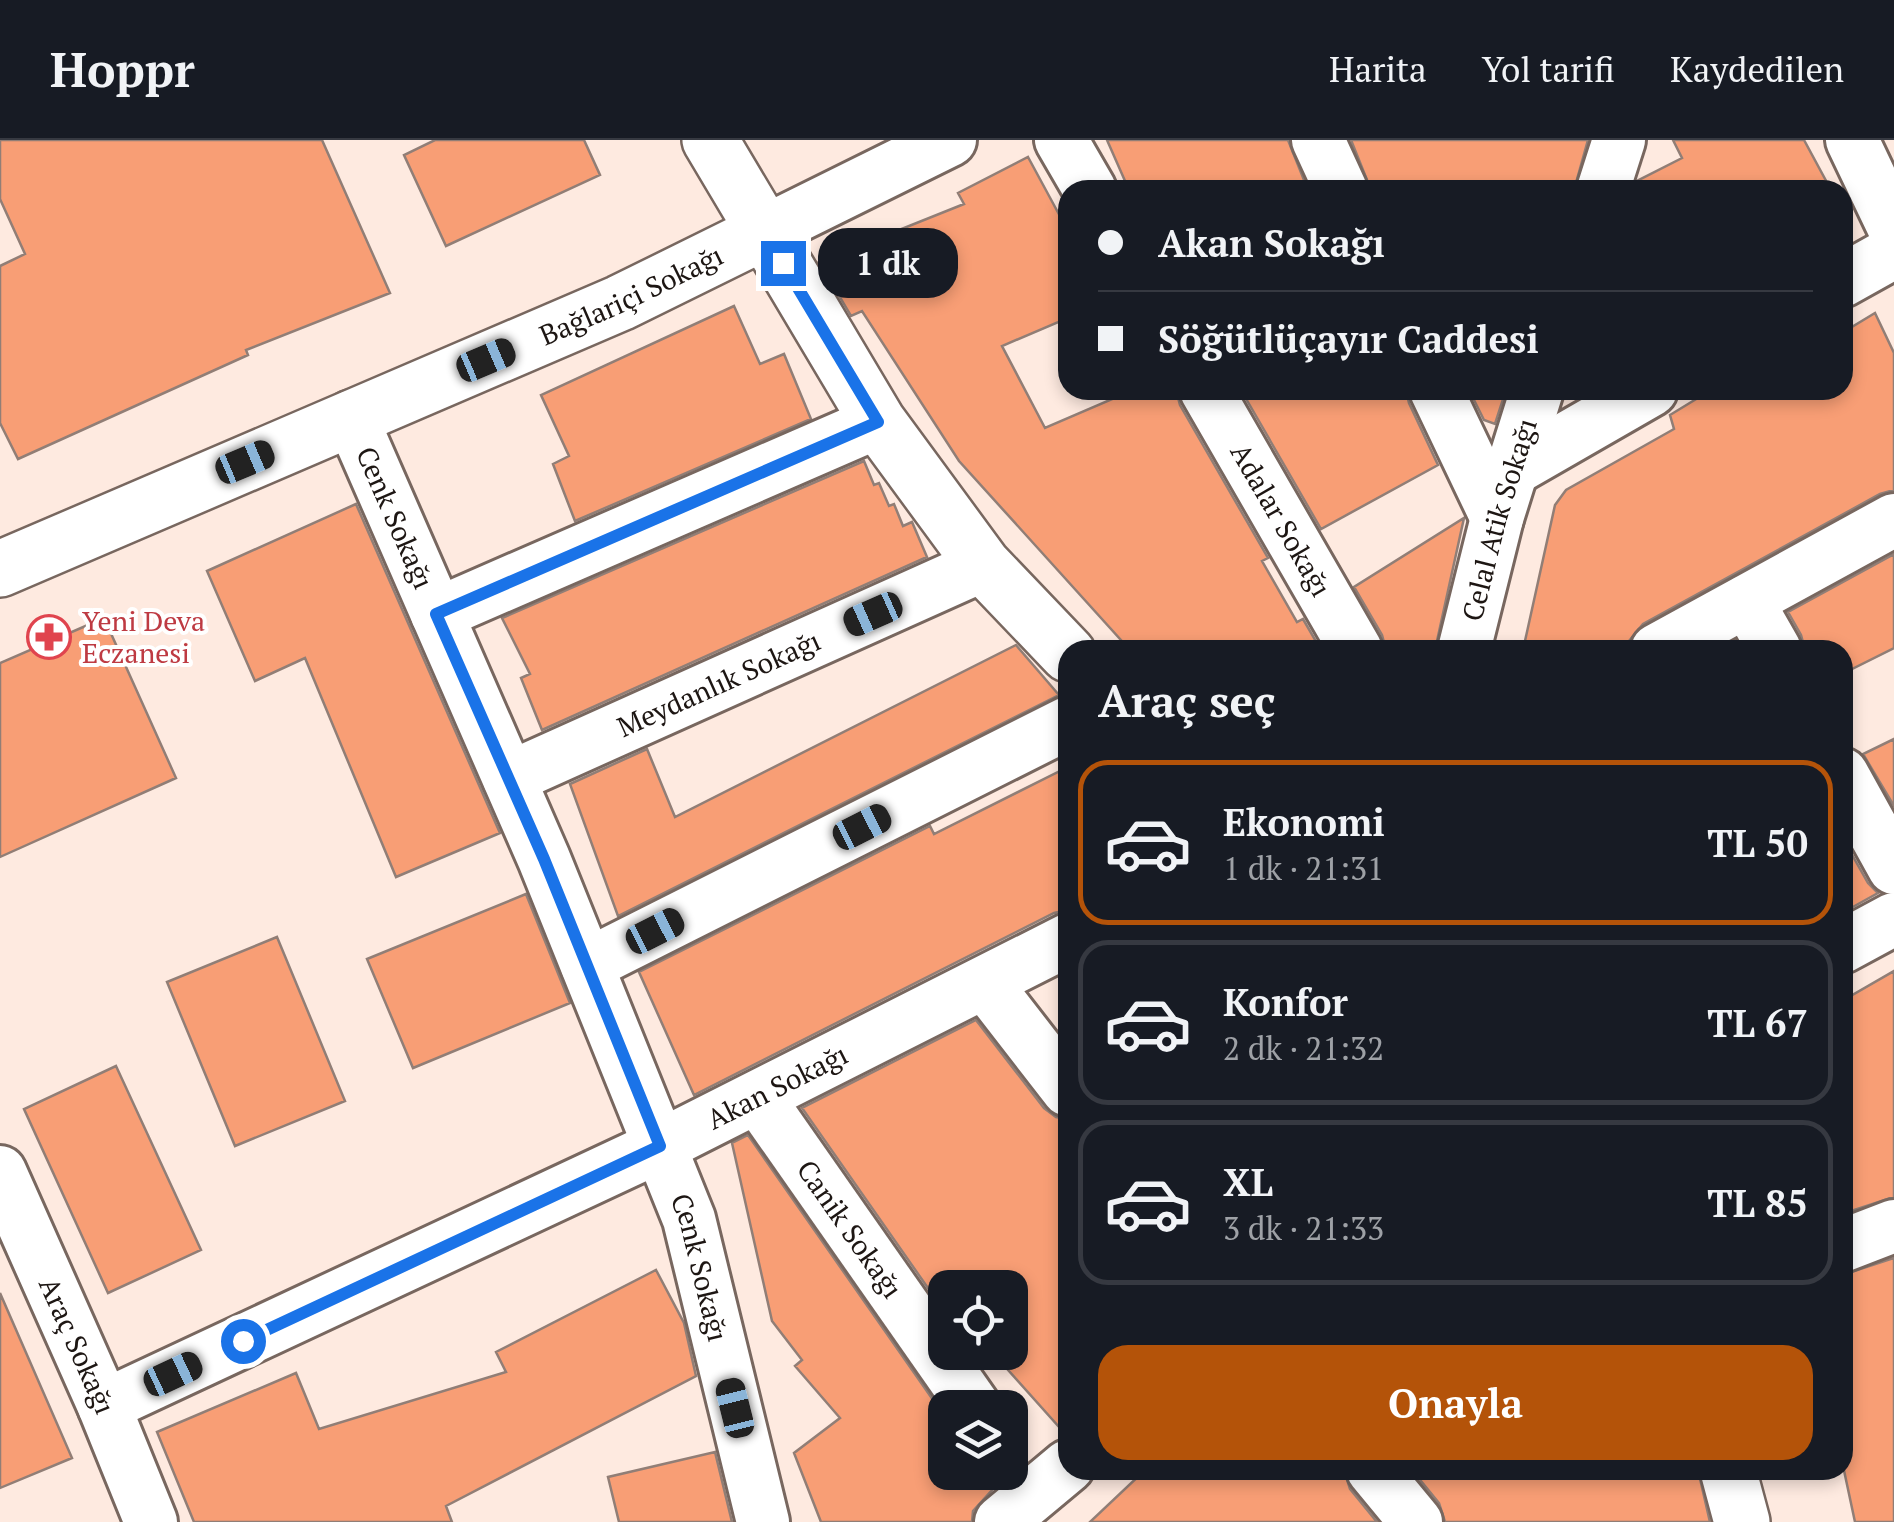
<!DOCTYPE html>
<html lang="tr">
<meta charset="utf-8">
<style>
body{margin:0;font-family:"PT Serif",serif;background:#20242c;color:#f1f3f6;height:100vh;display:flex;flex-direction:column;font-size:38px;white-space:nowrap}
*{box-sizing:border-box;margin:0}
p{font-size:32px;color:#9ea1a6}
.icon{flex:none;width:55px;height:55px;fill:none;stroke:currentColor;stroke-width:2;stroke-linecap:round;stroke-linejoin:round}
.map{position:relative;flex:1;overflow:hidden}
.details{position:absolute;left:1058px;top:500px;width:795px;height:840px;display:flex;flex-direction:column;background:#171b24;border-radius:30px;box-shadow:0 5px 15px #0003}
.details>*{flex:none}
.guide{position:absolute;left:1058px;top:40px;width:795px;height:220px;border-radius:30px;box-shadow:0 5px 15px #0003;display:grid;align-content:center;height:220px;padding:0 40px;background:#171b24}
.fabs{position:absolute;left:928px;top:1130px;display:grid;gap:20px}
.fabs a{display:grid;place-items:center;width:100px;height:100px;border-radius:20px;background:#171b24;box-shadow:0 5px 15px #0003;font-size:50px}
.end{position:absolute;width:45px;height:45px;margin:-22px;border:12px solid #1a73e8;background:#fff;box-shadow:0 0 0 5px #fff}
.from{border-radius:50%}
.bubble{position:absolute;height:70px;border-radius:30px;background:#171b24;box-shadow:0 5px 15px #0003;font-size:32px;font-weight:700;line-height:70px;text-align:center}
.car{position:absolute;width:30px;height:60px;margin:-30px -15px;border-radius:12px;box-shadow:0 0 8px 2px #0007;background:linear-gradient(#222 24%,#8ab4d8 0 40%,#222 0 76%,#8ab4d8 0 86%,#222 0)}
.guide b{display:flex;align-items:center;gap:35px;height:95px;font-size:38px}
.guide b+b{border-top:2px solid #363941}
.guide i{width:25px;height:25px;background:#f1f3f6}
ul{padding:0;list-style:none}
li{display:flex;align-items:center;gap:30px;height:165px;margin:0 20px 15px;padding:0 20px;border:5px solid #363941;border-radius:30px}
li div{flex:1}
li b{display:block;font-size:38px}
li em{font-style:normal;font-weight:700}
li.active{border-color:#b45309}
li>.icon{width:90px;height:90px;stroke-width:1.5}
h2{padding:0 40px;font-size:45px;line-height:120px}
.cta{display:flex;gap:20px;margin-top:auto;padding:20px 40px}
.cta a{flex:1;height:115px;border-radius:30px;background:#b45309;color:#fff;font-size:40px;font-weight:700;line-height:115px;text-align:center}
header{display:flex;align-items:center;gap:60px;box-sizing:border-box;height:140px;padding:0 50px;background:#171b24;border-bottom:2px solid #363941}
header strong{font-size:48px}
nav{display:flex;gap:55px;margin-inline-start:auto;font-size:35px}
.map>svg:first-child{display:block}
</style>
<header>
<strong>Hoppr</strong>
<nav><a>Harita</a><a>Yol tarifi</a><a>Kaydedilen</a></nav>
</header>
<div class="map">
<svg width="1894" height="1382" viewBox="0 0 1894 1382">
<rect width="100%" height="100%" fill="#feeae0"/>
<path fill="#f89e75" stroke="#917e76" stroke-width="2.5" d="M 0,0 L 322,0 L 390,153 L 246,210 L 248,215 L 18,319 L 0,283 L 0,126 L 25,114 L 0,59 Z
M 435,0 L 584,0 L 600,35 L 446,106 L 404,15 Z
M 1107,0 L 1288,0 L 1308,50 L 1129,50 Z
M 1351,0 L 1588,0 L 1574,50 L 1371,50 Z
M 1673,0 L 1804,0 L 1831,50 L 1634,50 L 1637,41 L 1682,18 Z
M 1028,17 L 1068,91 L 1068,178 L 1002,206 L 1045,288 L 1133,250 L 1176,250 L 1180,265 L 1268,418 L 1262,421 L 1297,482 L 1303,479 L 1321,510 L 1130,510 L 959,321 L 862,171 L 851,176 L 819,122 L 964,64 L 958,53 Z
M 734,166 L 760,224 L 784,214 L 811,279 L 575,381 L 553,324 L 569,316 L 541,255 Z
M 1875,173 L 1894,213 L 1894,350 L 1880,354 L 1643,484 L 1629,501 L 1612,510 L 1523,510 L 1555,365 L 1566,350 L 1674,289 L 1670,275 L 1711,250 L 1842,250 L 1842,193 Z
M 1241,250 L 1406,250 L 1409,263 L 1438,325 L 1321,389 Z
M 1469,250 L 1506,250 L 1495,284 L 1484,280 Z
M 864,321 L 874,345 L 879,343 L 889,366 L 894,364 L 903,386 L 912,382 L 927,417 L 542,590 L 521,538 L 530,534 L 502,478 Z
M 356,364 L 500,693 L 396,737 L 305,518 L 255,541 L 207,431 Z
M 1464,378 L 1435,510 L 1386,510 L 1382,495 L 1354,447 Z
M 1894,414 L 1894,508 L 1842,534 L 1842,510 L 1805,510 L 1801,495 L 1788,472 Z
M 104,478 L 176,638 L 0,717 L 0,523 Z
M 1016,505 L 1059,555 L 618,776 L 570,644 L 647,609 L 675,677 Z
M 1894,599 L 1894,666 L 1863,614 Z
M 1068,627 L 1068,770 L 1054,773 L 694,955 L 639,832 L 930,686 L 934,694 Z
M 1842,697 L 1868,743 L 1878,753 L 1842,773 Z
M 526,754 L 570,863 L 413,928 L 367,819 Z
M 277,797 L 345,961 L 235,1006 L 167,842 Z
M 1894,831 L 1894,1057 L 1842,1074 L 1842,861 Z
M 976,880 L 1044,968 L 1056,977 L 1068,979 L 1068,1297 L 992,1212 L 1010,1212 L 1010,1148 L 945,1148 L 944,1171 L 802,968 Z
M 116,926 L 201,1110 L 108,1153 L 24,969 Z
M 748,995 L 945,1277 L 945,1332 L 980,1332 L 993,1349 L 973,1371 L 972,1382 L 821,1382 L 794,1313 L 840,1278 L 795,1226 L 802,1220 L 772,1181 L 732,1003 Z
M 1894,1118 L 1894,1382 L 1855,1382 L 1842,1321 L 1842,1307 L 1848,1306 L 1842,1263 L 1842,1135 Z
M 656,1130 L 684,1183 L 696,1236 L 446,1366 L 452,1382 L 194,1382 L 157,1292 L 296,1233 L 319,1289 L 506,1232 L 496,1212 Z
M 0,1153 L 72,1318 L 0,1348 Z
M 715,1312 L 732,1382 L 619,1382 L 608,1337 Z
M 1145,1330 L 1344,1330 L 1350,1349 L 1377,1382 L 1090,1382 Z
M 1412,1330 L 1698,1330 L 1710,1382 L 1445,1382 L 1439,1363 Z"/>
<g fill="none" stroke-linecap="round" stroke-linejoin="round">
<g stroke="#78675f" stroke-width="58">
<g id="street">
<path d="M 1061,0 L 1090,50"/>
<path d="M 1318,0 L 1341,50"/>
<path d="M 1852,0 L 1894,88"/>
<path d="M 1603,50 L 1619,0"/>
<path d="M 764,92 L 950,0"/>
<path d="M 1842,141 L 1894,112"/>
<path id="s1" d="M 1206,250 L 1356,510"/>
<path d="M 1436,250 L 1497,378"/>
<path id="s2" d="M 351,277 L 544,719 L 689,1079 L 763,1382"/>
<path d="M 1510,331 L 1651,250"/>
<path d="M 1747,461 L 1775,510"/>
<path d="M 437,474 L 878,282"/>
<path id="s3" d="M 1464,510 L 1497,378 L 1537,250"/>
<path d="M 1657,510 L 1894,380"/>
<path d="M 1842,634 L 1894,728"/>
<path id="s4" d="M 509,638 L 983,425"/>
<path d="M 1842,807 L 1894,779"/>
<path d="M 587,825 L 1068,583"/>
<path d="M 985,843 L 1068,950"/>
<path id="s5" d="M 758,958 L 975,1268"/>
<path id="s6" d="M 0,1032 L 104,1266 L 151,1382"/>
<path d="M 1842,1106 L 1894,1086"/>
<path id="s7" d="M 104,1266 L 660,1006 L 1068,800"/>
<path d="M 1373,1330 L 1416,1382"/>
<path d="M 1001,1382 L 1068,1326"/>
</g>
</g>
<g stroke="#78675f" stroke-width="60">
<g id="secondary">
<path d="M 710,0 L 878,282 L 983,425 L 1068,514"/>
<path id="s8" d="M 0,429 L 620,163 L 764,92"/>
<path d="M 1728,1330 L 1742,1382"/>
</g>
</g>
<use href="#street" stroke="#fff" stroke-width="52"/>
<use href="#secondary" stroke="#fff" stroke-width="55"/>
</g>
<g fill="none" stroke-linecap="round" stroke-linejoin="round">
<path stroke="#1a73e8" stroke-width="12" d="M 243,1201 L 660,1006 L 544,719 L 436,474 L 878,282 L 783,123"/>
</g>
<defs>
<g id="pharmacy-ring" transform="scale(2.25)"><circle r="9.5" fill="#fff" stroke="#e0444e" stroke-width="1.5"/><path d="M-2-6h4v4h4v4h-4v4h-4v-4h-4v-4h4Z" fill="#e0444e"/></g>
</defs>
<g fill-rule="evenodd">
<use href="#pharmacy-ring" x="49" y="497"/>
</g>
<g text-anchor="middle" stroke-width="8" stroke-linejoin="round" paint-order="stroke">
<g font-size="28" fill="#1d1613" stroke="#fff">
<text dy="10" stroke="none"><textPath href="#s8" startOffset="688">Bağlariçi Sokağı</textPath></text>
<text dy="10" stroke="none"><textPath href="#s2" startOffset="110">Cenk Sokağı</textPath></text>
<text dy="10" stroke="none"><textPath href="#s1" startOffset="150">Adalar Sokağı</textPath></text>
<text dy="10" stroke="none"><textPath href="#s3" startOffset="135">Celal Atik Sokağı</textPath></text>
<text dy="10" stroke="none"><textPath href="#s4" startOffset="230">Meydanlık Sokağı</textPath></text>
<text dy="10" stroke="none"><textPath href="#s7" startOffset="745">Akan Sokağı</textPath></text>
<text dy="10" stroke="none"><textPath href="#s5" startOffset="160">Canik Sokağı</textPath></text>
<text dy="10" stroke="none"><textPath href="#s2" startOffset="920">Cenk Sokağı</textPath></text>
<text dy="10" stroke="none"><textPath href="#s6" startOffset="190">Araç Sokağı</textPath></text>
</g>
<g font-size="28" fill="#be3a42" stroke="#fff" text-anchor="start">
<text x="82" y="491">Yeni Deva<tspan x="82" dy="32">Eczanesi</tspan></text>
</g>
</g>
</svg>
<div class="fabs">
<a><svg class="icon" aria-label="locate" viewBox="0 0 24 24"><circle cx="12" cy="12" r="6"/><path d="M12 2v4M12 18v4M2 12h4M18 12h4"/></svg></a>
<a><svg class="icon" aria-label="layers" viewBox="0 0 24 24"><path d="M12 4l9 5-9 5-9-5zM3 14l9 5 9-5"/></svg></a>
</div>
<i class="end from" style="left:243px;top:1201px"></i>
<i class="end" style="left:783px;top:123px"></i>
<div class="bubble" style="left:818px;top:88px;width:140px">1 dk</div>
<i class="car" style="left:486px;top:220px;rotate:67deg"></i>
<i class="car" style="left:245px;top:322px;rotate:67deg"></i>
<i class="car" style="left:873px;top:474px;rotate:246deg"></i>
<i class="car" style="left:862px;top:687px;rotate:63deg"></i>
<i class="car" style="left:655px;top:791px;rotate:63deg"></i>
<i class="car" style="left:173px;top:1234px;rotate:65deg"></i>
<i class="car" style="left:735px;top:1268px;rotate:346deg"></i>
<div class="guide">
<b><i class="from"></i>Akan Sokağı</b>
<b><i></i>Söğütlüçayır Caddesi</b>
</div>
<section class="details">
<h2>Araç seç</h2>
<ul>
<li class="active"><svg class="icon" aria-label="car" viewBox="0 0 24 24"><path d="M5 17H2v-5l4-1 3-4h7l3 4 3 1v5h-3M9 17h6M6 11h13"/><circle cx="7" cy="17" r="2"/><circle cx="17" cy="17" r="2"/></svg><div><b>Ekonomi</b><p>1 dk · 21:31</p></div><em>TL 50</em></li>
<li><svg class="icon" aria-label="car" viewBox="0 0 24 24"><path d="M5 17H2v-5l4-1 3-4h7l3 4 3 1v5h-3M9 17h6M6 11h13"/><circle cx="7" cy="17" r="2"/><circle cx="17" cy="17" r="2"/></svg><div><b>Konfor</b><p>2 dk · 21:32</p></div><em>TL 67</em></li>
<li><svg class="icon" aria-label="car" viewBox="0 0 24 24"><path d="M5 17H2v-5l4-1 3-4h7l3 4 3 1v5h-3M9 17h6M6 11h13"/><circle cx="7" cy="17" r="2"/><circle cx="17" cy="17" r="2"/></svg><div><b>XL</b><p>3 dk · 21:33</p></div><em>TL 85</em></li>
</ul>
<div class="cta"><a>Onayla</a></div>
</section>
</div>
